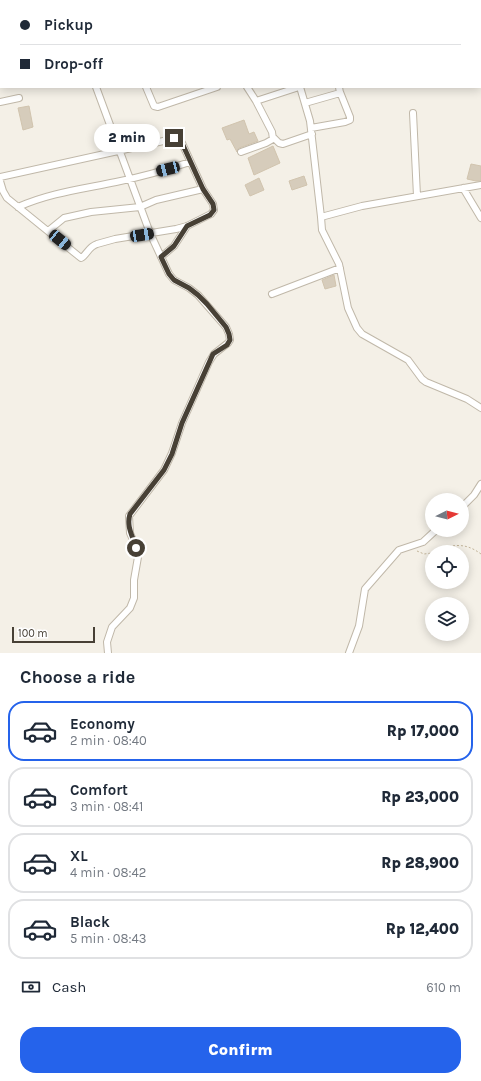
<!DOCTYPE html>
<meta charset="utf-8">
<style>
body{margin:0;font-family:Karla,sans-serif;background:#f6f6f7;color:#1f2937;height:100vh;display:flex;flex-direction:column;font-size:15px;white-space:nowrap}
*{box-sizing:border-box;margin:0}
p{font-size:13px;color:#747a83}
.icon{flex:none;width:22px;height:22px;fill:none;stroke:currentColor;stroke-width:2;stroke-linecap:round;stroke-linejoin:round}
.map{position:relative;height:653px;overflow:hidden}
.side{display:flex;flex-direction:column;background:#fff;flex:1}
.side>*{flex:none}
.hud{position:absolute;left:0px;top:0px;width:481px;height:88px;box-shadow:0 2px 10px #0003;display:grid;align-content:center;height:88px;padding:0 20px;background:#fff}
.needle{width:26px;rotate:84deg}
.buttons{position:absolute;left:425px;top:493px;display:grid;gap:8px}
.buttons a{display:grid;place-items:center;width:44px;height:44px;border-radius:50%;background:#fff;box-shadow:0 2px 10px #0003;font-size:20px}
.scale{position:absolute;left:12px;bottom:10px;width:83px;box-sizing:border-box;padding-left:4px;border:2px solid #474035;border-top:0;font-size:11px;line-height:14px;white-space:nowrap;color:#474035;-webkit-text-stroke:3px #fff;paint-order:stroke}
.end{position:absolute;width:18px;height:18px;margin:-9px;border:5px solid #474035;background:#fff;box-shadow:0 0 0 2px #fff}
.from{border-radius:50%}
.bubble{position:absolute;height:28px;border-radius:14px;background:#fff;box-shadow:0 2px 10px #0003;font-size:13px;font-weight:800;line-height:28px;text-align:center}
.car{position:absolute;width:12px;height:24px;margin:-12px -6px;border-radius:5px;box-shadow:0 0 3px 1px #0007;background:linear-gradient(#222 24%,#8ab4d8 0 40%,#222 0 76%,#8ab4d8 0 86%,#222 0)}
.hud b{display:flex;align-items:center;gap:14px;height:38px;font-size:15px}
.hud b+b{border-top:1px solid #e0e1e3}
.hud i{width:10px;height:10px;background:#1f2937}
ul{padding:0;list-style:none}
li{display:flex;align-items:center;gap:12px;height:60px;margin:0 8px 6px;padding:0 12px;border:2px solid #e0e1e3;border-radius:16px}
li div{flex:1}
li b{display:block;font-size:15px}
li em{font-style:normal;font-weight:800}
li.on{border-color:#2563eb}
li>.icon{width:36px;height:36px;stroke-width:1.5}
h2{padding:0 20px;font-size:18px;line-height:48px}
.pay{display:flex;align-items:center;gap:10px;height:44px;padding:0 20px;font-size:15px}
.pay p{margin-inline-start:auto}
.primary-button{display:flex;gap:8px;margin-top:auto;padding:8px 20px}
.primary-button a{flex:1;height:46px;border-radius:16px;background:#2563eb;color:#fff;font-size:16px;font-weight:800;line-height:46px;text-align:center}
.map>svg:first-child{display:block}
</style>
<div class="map">
<svg width="481" height="653" viewBox="0 0 481 653">
<rect width="100%" height="100%" fill="#f4f0e7"/>
<path fill="#d6ccbb" stroke="#d1c4ae" d="M 29,106 L 33,127 L 23,130 L 18,108 Z
M 244,120 L 249,134 L 254,132 L 258,141 L 239,148 L 237,152 L 230,139 L 227,140 L 222,128 Z
M 273,146 L 280,163 L 254,175 L 248,158 Z
M 471,164 L 481,166 L 481,181 L 476,181 L 467,179 Z
M 304,176 L 307,185 L 292,190 L 289,181 Z
M 259,178 L 264,190 L 250,196 L 245,185 Z
M 334,275 L 336,286 L 325,289 L 322,280 Z"/>
<g fill="none" stroke-linecap="round" stroke-linejoin="round">
<g stroke="#c0b8a9" stroke-width="8">
<path id="minor" d="M 39,0 L 39,1
M 193,0 L 194,1
M 317,0 L 318,1
M 78,1 L 81,0
M 161,1 L 163,0
M 287,1 L 288,0
M 333,1 L 334,0
M 358,1 L 358,0
M 470,1 L 471,0
M 96,87 L 150,233 L 169,274 L 174,280 L 189,288 L 198,295 L 226,327 L 229,334 L 230,340 L 228,343 L 214,354 L 209,362 L 182,423 L 172,453 L 164,470 L 129,516 L 130,533 L 136,547 L 138,557 L 134,580 L 134,598 L 130,608 L 112,627 L 107,642 L 108,653
M 146,87 L 154,106 L 158,107 L 217,87
M 247,87 L 256,101 L 299,87
M 300,87 L 310,121 L 321,217 L 362,206 L 481,185
M 0,102 L 19,98
M 305,103 L 340,93 L 339,87
M 413,113 L 417,196
M 311,128 L 345,122 L 350,120 L 350,117 L 340,92
M 273,137 L 279,143 L 283,144 L 312,134
M 241,152 L 266,143 L 273,139 L 272,132 L 256,101
M 0,177 L 177,138 L 182,143 L 203,189 L 213,204 L 214,210 L 211,214 L 187,226 L 176,229 L 115,239 L 97,244 C 88,247 87,255 81,258 L 7,198 L 3,191 L 0,181
M 463,188 L 481,218
M 18,207 C 49,193 82,189 116,182 C 141,177 166,170 190,162
M 321,217 L 322,230 L 339,264 L 348,308 L 357,328 L 362,334 L 408,360 L 422,379 L 426,382 L 467,399 L 481,408
M 48,231 L 64,218 L 91,212 L 140,207 L 156,200 L 203,189
M 161,257 L 174,246 L 187,226
M 272,294 L 340,268
M 462,507 L 474,495 L 481,484
M 349,653 L 359,626 L 365,589 L 399,550 L 423,542 L 436,530"/>
</g>
<g stroke="#d6c495" stroke-width="10">
<path id="secondary" d="M 422,0 L 424,1
M 434,0 L 435,1
M 480,32 L 481,33
M 480,39 L 481,40"/>
</g>
<path stroke="#c2b499" stroke-width="1" stroke-dasharray="2 2" stroke-linecap="butt" d="M 417,551 L 424,554 L 432,553
M 434,552 C 452,544 465,542 481,554"/>
<use href="#minor" stroke="#fff" stroke-width="6"/>
<use href="#secondary" stroke="#fff1c5" stroke-width="8"/>
</g>
<g fill="none" stroke-linecap="round" stroke-linejoin="round">
<path stroke="#474035" stroke-width="5" d="M 136,548 C 133,536 126,527 130,514 L 164,470 L 172,454 L 182,423 L 213,354 L 227,345 L 230,340 L 229,334 L 226,327 L 207,304 L 198,295 L 189,288 L 174,280 L 169,274 L 161,257 L 174,246 L 187,226 L 210,215 L 214,210 L 213,204 L 203,189 L 182,143 L 179,138 L 174,138"/>
</g>
</svg>
<div class="buttons">
<a><svg class="needle" viewBox="-14 -14 28 28"><path d="M0-13l5 13h-10z" fill="#e53935"/><path d="M0 13l5-13h-10z" fill="#747a83"/></svg></a>
<a><svg class="icon" aria-label="locate" viewBox="0 0 24 24"><circle cx="12" cy="12" r="6"/><path d="M12 2v4M12 18v4M2 12h4M18 12h4"/></svg></a>
<a><svg class="icon" aria-label="layers" viewBox="0 0 24 24"><path d="M12 4l9 5-9 5-9-5zM3 14l9 5 9-5"/></svg></a>
</div>
<div class="scale">100 m</div>
<i class="end from" style="left:136px;top:548px"></i>
<i class="end" style="left:174px;top:138px"></i>
<div class="bubble" style="left:94px;top:124px;width:66px">2 min</div>
<i class="car" style="left:168px;top:169px;rotate:256deg"></i>
<i class="car" style="left:142px;top:235px;rotate:81deg"></i>
<i class="car" style="left:60px;top:240px;rotate:129deg"></i>
<div class="hud">
<b><i class="from"></i>Pickup</b>
<b><i></i>Drop-off</b>
</div>
</div>
<section class="side">
<h2>Choose a ride</h2>
<ul>
<li class="on"><svg class="icon" aria-label="car" viewBox="0 0 24 24"><path d="M5 17H2v-5l4-1 3-4h7l3 4 3 1v5h-3M9 17h6M6 11h13"/><circle cx="7" cy="17" r="2"/><circle cx="17" cy="17" r="2"/></svg><div><b>Economy</b><p>2 min · 08:40</p></div><em>Rp 17,000</em></li>
<li><svg class="icon" aria-label="car" viewBox="0 0 24 24"><path d="M5 17H2v-5l4-1 3-4h7l3 4 3 1v5h-3M9 17h6M6 11h13"/><circle cx="7" cy="17" r="2"/><circle cx="17" cy="17" r="2"/></svg><div><b>Comfort</b><p>3 min · 08:41</p></div><em>Rp 23,000</em></li>
<li><svg class="icon" aria-label="car" viewBox="0 0 24 24"><path d="M5 17H2v-5l4-1 3-4h7l3 4 3 1v5h-3M9 17h6M6 11h13"/><circle cx="7" cy="17" r="2"/><circle cx="17" cy="17" r="2"/></svg><div><b>XL</b><p>4 min · 08:42</p></div><em>Rp 28,900</em></li>
<li><svg class="icon" aria-label="car" viewBox="0 0 24 24"><path d="M5 17H2v-5l4-1 3-4h7l3 4 3 1v5h-3M9 17h6M6 11h13"/><circle cx="7" cy="17" r="2"/><circle cx="17" cy="17" r="2"/></svg><div><b>Black</b><p>5 min · 08:43</p></div><em>Rp 12,400</em></li>
</ul>
<div class="pay"><svg class="icon" aria-label="cash" viewBox="0 0 24 24"><path d="M3 7h18v10H3z"/><circle cx="12" cy="12" r="2"/></svg>Cash<p>610 m</p></div>
<div class="primary-button"><a>Confirm</a></div>
</section>
